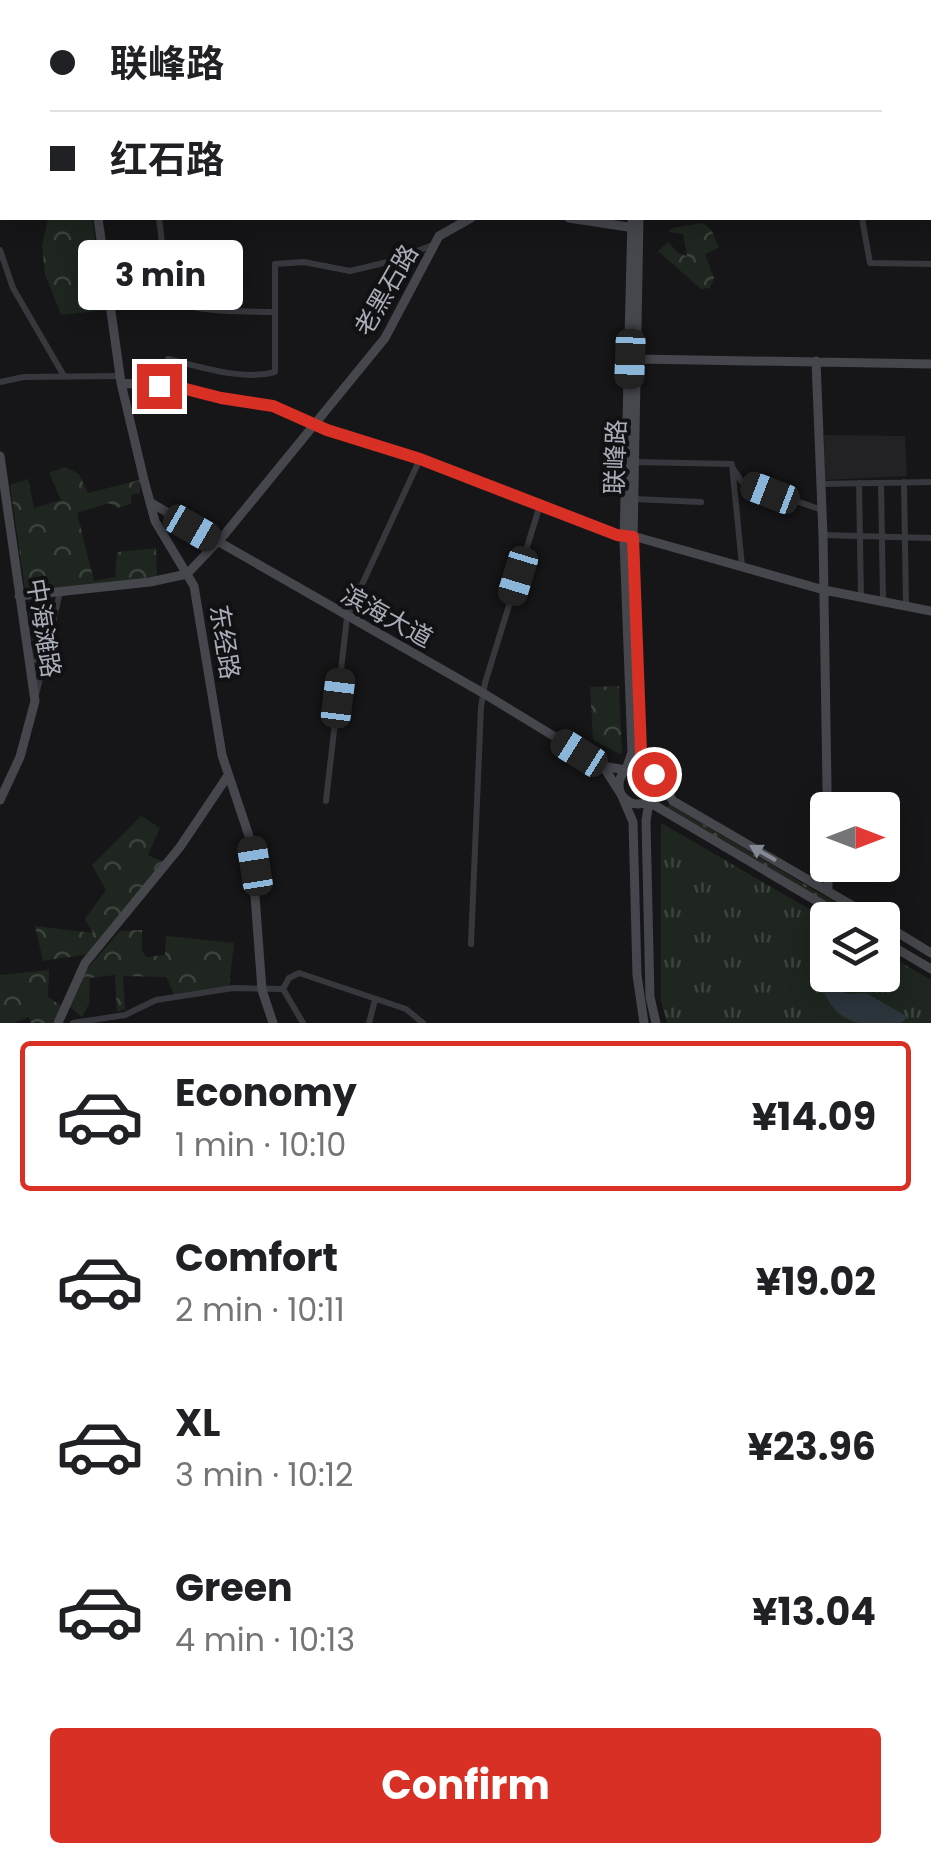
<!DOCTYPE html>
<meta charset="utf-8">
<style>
body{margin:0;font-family:Poppins,"Noto Sans SC",sans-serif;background:#f2f2f2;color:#202124;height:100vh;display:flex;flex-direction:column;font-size:38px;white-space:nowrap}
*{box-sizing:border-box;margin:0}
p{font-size:32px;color:#757577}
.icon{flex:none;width:55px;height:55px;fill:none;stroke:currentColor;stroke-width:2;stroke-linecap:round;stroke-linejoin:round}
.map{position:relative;height:1023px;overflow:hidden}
.details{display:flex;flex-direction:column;background:#fff;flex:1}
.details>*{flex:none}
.top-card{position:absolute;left:0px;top:0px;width:932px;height:220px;box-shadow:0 5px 25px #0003;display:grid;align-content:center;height:220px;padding:0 50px;background:#fff}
.needle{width:65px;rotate:90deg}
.fabs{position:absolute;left:810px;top:792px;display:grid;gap:20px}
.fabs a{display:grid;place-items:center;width:90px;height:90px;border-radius:10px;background:#fff;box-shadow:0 5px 25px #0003;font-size:50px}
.end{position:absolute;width:45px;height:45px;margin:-22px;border:12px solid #d93025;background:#fff;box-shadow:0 0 0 5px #fff}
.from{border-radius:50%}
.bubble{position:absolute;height:70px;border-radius:10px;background:#fff;box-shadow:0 5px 25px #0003;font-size:32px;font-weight:700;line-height:70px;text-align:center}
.car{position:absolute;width:30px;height:60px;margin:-30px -15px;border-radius:12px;box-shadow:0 0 8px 2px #0007;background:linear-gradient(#222 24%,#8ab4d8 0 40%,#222 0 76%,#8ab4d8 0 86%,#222 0)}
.top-card b{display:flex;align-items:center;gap:35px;height:95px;font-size:38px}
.top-card b+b{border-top:2px solid #e0e0e0}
.top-card i{width:25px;height:25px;background:#202124}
ul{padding:18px 0 0;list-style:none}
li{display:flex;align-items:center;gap:30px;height:150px;margin:0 20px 15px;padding:0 30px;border:5px solid transparent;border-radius:10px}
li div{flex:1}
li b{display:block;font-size:38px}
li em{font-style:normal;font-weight:700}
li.current{border-color:#d93025}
li>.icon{width:90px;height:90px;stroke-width:1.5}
.cta{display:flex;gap:20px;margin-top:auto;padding:20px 50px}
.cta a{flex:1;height:115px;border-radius:10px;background:#d93025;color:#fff;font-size:40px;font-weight:700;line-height:115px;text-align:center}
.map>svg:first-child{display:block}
</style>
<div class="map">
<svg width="931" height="1023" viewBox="0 0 931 1023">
<defs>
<pattern id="grass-dots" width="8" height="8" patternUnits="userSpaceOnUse" patternTransform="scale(2.5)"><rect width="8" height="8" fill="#1e261f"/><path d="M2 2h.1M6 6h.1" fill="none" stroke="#3c433d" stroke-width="1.8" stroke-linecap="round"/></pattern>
<pattern id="forest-crowns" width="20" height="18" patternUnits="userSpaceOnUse" patternTransform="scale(2.5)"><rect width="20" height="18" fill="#1e261f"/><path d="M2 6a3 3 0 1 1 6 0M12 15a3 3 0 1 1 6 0" fill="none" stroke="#3c433d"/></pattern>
<pattern id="park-tufts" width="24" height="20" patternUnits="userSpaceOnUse" patternTransform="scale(2.5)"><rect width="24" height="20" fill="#1e261f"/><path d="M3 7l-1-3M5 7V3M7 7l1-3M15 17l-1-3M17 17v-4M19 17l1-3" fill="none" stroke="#3c433d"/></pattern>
</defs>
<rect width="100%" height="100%" fill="#161618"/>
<path fill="#222225" d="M 824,435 L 905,436 L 907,476 L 825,480 Z"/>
<path fill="url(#grass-dots)" d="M 669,804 L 865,920 L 856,920 L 667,808 Z"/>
<path fill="url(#forest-crowns)" d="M 48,218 L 92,218 L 105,310 L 61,315 L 45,274 L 42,246 Z
M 703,223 L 712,231 L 719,248 L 705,254 L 714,278 L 710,288 L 701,289 L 658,251 L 668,242 L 679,254 L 687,256 L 683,234 L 668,232 L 672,228 Z
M 65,467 L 79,474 L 88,493 L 140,480 L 140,493 L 131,495 L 131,504 L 117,508 L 109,503 L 77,513 L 94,581 L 115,577 L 117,552 L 156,548 L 157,579 L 26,596 L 10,485 L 28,479 L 34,508 L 61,500 L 49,473 Z
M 29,603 L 52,605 L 35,683 Z
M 619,686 L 622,752 L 620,754 L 593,740 L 590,687 Z
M 141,816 L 160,828 L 148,855 L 166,863 L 90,954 L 43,961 L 35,926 L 93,933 L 85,919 L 106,890 L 92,865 Z
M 142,930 L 142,951 L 146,957 L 165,955 L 166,936 L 234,943 L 229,986 L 174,994 L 166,977 L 123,976 L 125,1009 L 117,1012 L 115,975 L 90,978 L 89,1004 L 82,1017 L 70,1007 L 87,969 L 120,931 Z
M 49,970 L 48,997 L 63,1007 L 52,1023 L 31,1023 L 29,1017 L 13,1023 L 0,1023 L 0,975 Z"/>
<path fill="url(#park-tufts)" d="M 661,823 L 828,920 L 828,975 L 882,975 L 883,952 L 931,980 L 931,1023 L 667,1023 L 661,1001 Z"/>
<path fill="#2c353c" d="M 824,943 L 827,945 L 828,975 L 838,990 L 848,994 L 866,993 L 908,1017 L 901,1023 C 888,1023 872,1023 859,1023 C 824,1016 811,971 824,943 Z"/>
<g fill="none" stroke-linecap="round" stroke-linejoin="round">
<path stroke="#37383d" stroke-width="6" d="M 114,2 L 164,2
M 270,2 L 271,0
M 394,2 L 394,0
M 0,43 L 2,37
M 0,186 L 2,186
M 862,218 L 870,263 L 931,264
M 0,250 L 13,288 L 64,376
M 152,293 C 189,313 229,311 270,312
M 111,308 C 172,298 165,267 159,218
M 168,359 C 200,367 243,381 275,372 L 275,264 L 304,262 L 350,271 L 388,262 L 433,245
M 0,382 L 24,377 L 120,376
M 635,462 L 732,464 L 742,566
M 734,470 L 742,482 L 822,510
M 904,482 L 906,605
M 859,483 L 861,597
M 881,483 L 883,601
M 821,484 L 931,482
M 634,499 L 701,502
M 823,535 L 931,538
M 36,695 L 60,592
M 326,801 L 347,617 L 420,459
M 471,944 L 481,707 L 485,683 L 540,505
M 283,989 L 289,978 L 299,973 L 406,1009 L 423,1023
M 73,1023 L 125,1015 L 156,1000 L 233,988 L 283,989 L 303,1023
M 369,1023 L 375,1000"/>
<path stroke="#45474d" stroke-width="9" d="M 66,0 L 66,2
M 634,0 L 635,2
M 644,0 L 644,2
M 98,218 L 121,383 L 144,480 L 155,521 L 194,586 L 222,755 L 251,842 L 262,990 L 273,1023
M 569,218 L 635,228
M 639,218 L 633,542 L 641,753 L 673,801 L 877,920
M 638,359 L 931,364
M 816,361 L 823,535 L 828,850
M 121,383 L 182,388 L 221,398 L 273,406 L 327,430 L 420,459 L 617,535 L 640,538 L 824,590 L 931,611
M 0,456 L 35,701 L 20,757 L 0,800
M 151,503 L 483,693 L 603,766 L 626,770 L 632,752 L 624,541 L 632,218
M 187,574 L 224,535 L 385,338 L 439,236 L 471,218
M 19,596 L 150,582 L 187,574
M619 785a19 19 0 1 1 38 0a19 19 0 1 1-38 0Z
M 603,766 L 621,794 L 633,822 L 637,975 L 644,1023
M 828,865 L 828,890
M 882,923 L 931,953
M 882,940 L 931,969
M 58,1023 L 85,963 L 180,847 L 227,777
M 656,1023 L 650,997 L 646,821 L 649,802 L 849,920"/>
</g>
<defs><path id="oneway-solid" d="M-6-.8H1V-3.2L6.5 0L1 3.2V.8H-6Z" transform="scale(2.5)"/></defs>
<use fill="#858993" href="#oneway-solid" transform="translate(763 853) rotate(-150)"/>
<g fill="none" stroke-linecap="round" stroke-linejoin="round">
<path stroke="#d93025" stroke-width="12" d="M 159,386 L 182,388 L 221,398 L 273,406 L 327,430 L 420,459 L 617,535 L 633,537 L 641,752 L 654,774"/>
</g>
<g text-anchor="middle" stroke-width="8" stroke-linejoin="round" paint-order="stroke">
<g font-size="25" fill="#a8adb8" stroke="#111113">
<text transform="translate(386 290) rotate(-60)" y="9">老黑石路</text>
<text transform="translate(615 457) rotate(-88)" y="9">联峰路</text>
<text transform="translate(387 616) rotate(29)" y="9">滨海大道</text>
<text transform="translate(44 628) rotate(81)" y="9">中海滩路</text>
<text transform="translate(225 642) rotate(81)" y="9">东经路</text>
</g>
</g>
</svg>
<div class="fabs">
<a><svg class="needle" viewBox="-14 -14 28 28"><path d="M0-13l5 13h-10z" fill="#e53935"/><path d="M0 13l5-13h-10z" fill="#757577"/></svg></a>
<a><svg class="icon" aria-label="layers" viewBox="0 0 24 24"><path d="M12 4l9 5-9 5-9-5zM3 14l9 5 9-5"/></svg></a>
</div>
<i class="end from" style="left:654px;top:774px"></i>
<i class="end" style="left:159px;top:386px"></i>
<div class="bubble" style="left:78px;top:240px;width:165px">3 min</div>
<i class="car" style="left:630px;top:359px;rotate:182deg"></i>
<i class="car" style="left:770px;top:493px;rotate:291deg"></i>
<i class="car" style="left:192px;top:528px;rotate:120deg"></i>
<i class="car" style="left:518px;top:576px;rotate:197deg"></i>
<i class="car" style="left:338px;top:698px;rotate:7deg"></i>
<i class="car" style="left:579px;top:753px;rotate:302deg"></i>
<i class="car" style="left:255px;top:866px;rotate:351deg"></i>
<div class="top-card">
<b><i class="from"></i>联峰路</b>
<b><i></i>红石路</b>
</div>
</div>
<section class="details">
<ul>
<li class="current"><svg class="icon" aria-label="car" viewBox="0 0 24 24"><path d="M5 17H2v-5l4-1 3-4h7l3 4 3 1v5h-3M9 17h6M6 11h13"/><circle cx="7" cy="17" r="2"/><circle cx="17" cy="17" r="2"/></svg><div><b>Economy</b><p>1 min · 10:10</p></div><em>¥14.09</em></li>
<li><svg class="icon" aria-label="car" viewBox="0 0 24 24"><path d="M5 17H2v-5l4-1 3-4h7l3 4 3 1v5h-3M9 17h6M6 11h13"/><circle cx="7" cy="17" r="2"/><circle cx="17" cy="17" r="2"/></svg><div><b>Comfort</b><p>2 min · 10:11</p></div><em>¥19.02</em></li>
<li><svg class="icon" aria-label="car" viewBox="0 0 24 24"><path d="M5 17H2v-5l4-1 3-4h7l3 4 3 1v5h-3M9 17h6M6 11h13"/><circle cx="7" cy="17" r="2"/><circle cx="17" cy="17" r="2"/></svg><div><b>XL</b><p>3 min · 10:12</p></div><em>¥23.96</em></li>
<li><svg class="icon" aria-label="car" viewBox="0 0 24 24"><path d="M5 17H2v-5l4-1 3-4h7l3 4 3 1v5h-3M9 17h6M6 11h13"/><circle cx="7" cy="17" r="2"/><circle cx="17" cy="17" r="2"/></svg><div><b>Green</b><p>4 min · 10:13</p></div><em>¥13.04</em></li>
</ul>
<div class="cta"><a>Confirm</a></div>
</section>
